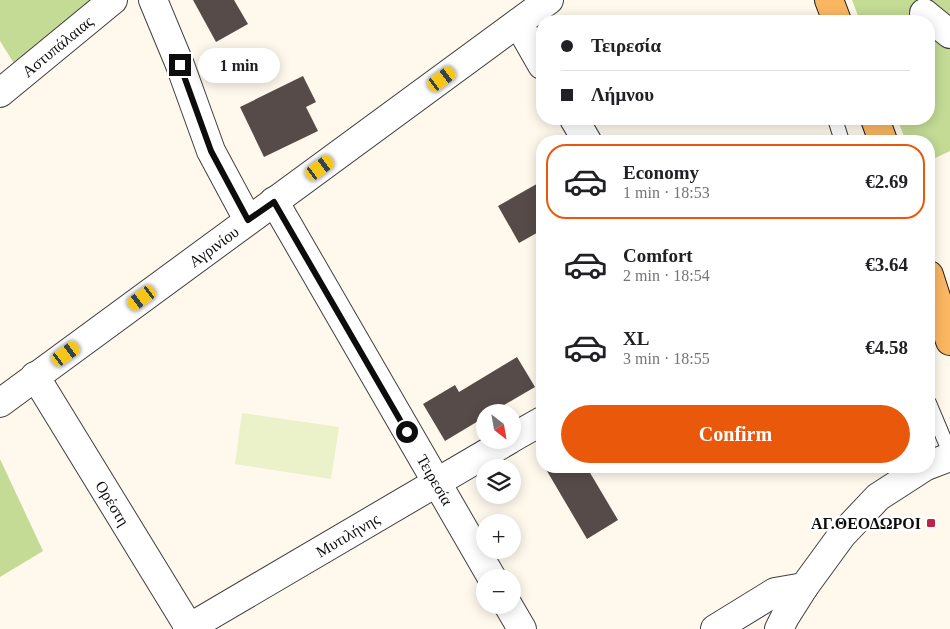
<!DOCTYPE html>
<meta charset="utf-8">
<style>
body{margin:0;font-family:"Times New Roman",serif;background:#f6f6f6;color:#202124;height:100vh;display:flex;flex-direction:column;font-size:19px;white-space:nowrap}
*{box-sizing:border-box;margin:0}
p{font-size:16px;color:#757577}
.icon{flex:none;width:28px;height:28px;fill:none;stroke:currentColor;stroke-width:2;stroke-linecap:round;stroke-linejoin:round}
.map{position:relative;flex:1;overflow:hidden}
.sheet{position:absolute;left:536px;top:135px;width:399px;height:338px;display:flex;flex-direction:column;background:#fff;border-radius:20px;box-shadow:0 2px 12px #0003}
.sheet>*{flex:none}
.hud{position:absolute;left:536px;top:15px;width:399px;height:110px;border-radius:20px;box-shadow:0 2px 12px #0003;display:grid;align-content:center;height:110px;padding:0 25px;background:#fff}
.needle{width:32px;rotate:149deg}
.buttons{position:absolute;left:476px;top:404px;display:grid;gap:10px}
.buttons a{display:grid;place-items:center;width:45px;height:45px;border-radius:50%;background:#fff;box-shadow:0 2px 12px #0003;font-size:25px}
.end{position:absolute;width:22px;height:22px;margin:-11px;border:6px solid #0d0d0d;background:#fff;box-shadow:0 0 0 2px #fff}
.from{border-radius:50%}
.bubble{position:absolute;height:35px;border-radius:18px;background:#fff;box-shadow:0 2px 12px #0003;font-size:16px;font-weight:600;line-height:35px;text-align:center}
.car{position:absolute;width:15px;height:30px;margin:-15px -8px;border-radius:6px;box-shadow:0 0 4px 1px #0007;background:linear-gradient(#f5c518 24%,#345 0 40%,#f5c518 0 76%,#345 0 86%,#f5c518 0)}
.hud b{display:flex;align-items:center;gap:18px;height:48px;font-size:19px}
.hud b+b{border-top:1px solid #e0e0e0}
.hud i{width:12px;height:12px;background:#202124}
ul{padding:9px 0 0;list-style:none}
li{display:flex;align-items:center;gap:15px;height:75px;margin:0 10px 8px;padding:0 15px;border:2px solid transparent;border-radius:20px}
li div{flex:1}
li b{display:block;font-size:19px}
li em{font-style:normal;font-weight:600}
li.on{border-color:#ea580c}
li>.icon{width:45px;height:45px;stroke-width:1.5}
.primary-button{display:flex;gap:10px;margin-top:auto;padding:10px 25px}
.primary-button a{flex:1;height:58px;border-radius:30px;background:#ea580c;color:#fff;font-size:20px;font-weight:600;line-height:58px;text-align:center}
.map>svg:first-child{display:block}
</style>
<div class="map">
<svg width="950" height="629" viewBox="0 0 950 629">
<rect width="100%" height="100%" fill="#fff8ed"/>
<path fill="#c3db95" d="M 0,0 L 92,0 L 15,65 L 0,41 Z
M 852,0 L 950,0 L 950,151 L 929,161 L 929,141 L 906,141 L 897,119 L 929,119 L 929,21 L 860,21 Z
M 0,459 L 43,551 L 0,577 Z"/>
<path fill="#ebf1c8" d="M 242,413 L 339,427 L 331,479 L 235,464 Z"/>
<path fill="#564b49" d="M 193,0 L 234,0 L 248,24 L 216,42 Z
M 303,76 L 316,102 L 306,107 L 318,131 L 264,157 L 240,107 Z
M 542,181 L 542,230 L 519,243 L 498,206 Z
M 517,357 L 535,387 L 492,412 L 485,412 L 485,417 L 445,441 L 423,404 L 455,385 L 459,392 Z
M 544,466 L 586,466 L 618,520 L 587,539 Z"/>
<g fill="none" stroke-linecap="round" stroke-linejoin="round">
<g stroke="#404040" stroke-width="16">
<path id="lane" d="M 835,119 L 842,141
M 929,403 L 950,453"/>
</g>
<g stroke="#404040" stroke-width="30">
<g id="street">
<path d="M 153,0 L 180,65 L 211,151 L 248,220"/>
<path d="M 924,13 L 950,34"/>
<path d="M 518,23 L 542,65"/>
<path id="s1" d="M 0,93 L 113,0"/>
<path d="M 574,119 L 587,141"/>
<path id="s2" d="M 274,201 L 492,578"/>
<path id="s3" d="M 35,376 L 190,629"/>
<path id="s4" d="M 0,403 L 549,0"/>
<path d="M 512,438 L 542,421"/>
<path d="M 929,465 L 950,457"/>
<path d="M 508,605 L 522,629"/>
<path id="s5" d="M 187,629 L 509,440"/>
<path d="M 715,629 L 775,592 L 804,587"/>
<path d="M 779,629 L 785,617 L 804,587 L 842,535 L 878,497 L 926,466"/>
</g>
</g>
<g stroke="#1e1e1e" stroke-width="30">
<path id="primary" d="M 829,0 L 837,21
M 875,119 L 883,141
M 929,275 L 950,341"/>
</g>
<use href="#lane" stroke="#fff" stroke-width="14"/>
<use href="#street" stroke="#fff" stroke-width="28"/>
<use href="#primary" stroke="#fbb662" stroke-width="28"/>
</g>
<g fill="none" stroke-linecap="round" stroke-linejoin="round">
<path stroke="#0d0d0d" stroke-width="6" d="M 180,65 L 211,151 L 248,220 L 274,202 L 407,432"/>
</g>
<rect fill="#bf234b" stroke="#fff" stroke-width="2" x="926" y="518" width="10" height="10" rx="2.5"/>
<g text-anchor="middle" stroke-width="5" stroke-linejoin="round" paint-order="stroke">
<g font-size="16" fill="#0d0d0d" stroke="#fff">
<text dy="6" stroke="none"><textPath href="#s1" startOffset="74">Αστυπάλαιας</textPath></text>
<text dy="6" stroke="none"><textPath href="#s4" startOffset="265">Αγρινίου</textPath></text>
<text dy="6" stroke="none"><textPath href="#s2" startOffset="322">Τειρεσία</textPath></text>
<text dy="6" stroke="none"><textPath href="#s3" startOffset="149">Ορέστη</textPath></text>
<text dy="6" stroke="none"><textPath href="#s5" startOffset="186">Μυτιλήνης</textPath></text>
</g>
<g font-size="16" font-weight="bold" fill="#0d0d0d" stroke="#fff" text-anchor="end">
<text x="921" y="529">ΑΓ.ΘΕΟΔΩΡΟΙ</text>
</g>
</g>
</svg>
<div class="buttons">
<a><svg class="needle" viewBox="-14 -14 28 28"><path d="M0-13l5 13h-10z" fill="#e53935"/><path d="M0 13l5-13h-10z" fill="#757577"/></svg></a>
<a><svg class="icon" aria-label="layers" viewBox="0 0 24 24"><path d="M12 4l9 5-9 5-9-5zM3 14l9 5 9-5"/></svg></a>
<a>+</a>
<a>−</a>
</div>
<i class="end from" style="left:407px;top:432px"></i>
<i class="end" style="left:180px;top:65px"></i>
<div class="bubble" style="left:198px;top:48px;width:82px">1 min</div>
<i class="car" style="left:442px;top:79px;rotate:54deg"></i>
<i class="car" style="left:320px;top:168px;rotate:54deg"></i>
<i class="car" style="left:142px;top:298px;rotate:234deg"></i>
<i class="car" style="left:66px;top:354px;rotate:54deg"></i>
<div class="hud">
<b><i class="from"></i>Τειρεσία</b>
<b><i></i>Λήμνου</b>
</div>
<section class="sheet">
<ul>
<li class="on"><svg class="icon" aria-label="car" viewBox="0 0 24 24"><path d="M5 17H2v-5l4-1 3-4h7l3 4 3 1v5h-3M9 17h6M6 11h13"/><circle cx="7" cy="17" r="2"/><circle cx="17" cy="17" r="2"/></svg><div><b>Economy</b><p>1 min · 18:53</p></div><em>€2.69</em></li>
<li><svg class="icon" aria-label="car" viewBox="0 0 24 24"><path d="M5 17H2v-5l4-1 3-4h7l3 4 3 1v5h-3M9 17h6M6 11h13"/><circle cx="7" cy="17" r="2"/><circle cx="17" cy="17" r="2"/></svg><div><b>Comfort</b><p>2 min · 18:54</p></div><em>€3.64</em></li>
<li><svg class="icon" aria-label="car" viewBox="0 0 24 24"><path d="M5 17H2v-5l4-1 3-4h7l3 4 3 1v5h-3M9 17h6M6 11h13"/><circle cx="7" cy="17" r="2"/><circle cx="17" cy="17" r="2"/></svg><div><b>XL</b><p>3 min · 18:55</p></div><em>€4.58</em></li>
</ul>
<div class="primary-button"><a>Confirm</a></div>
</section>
</div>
